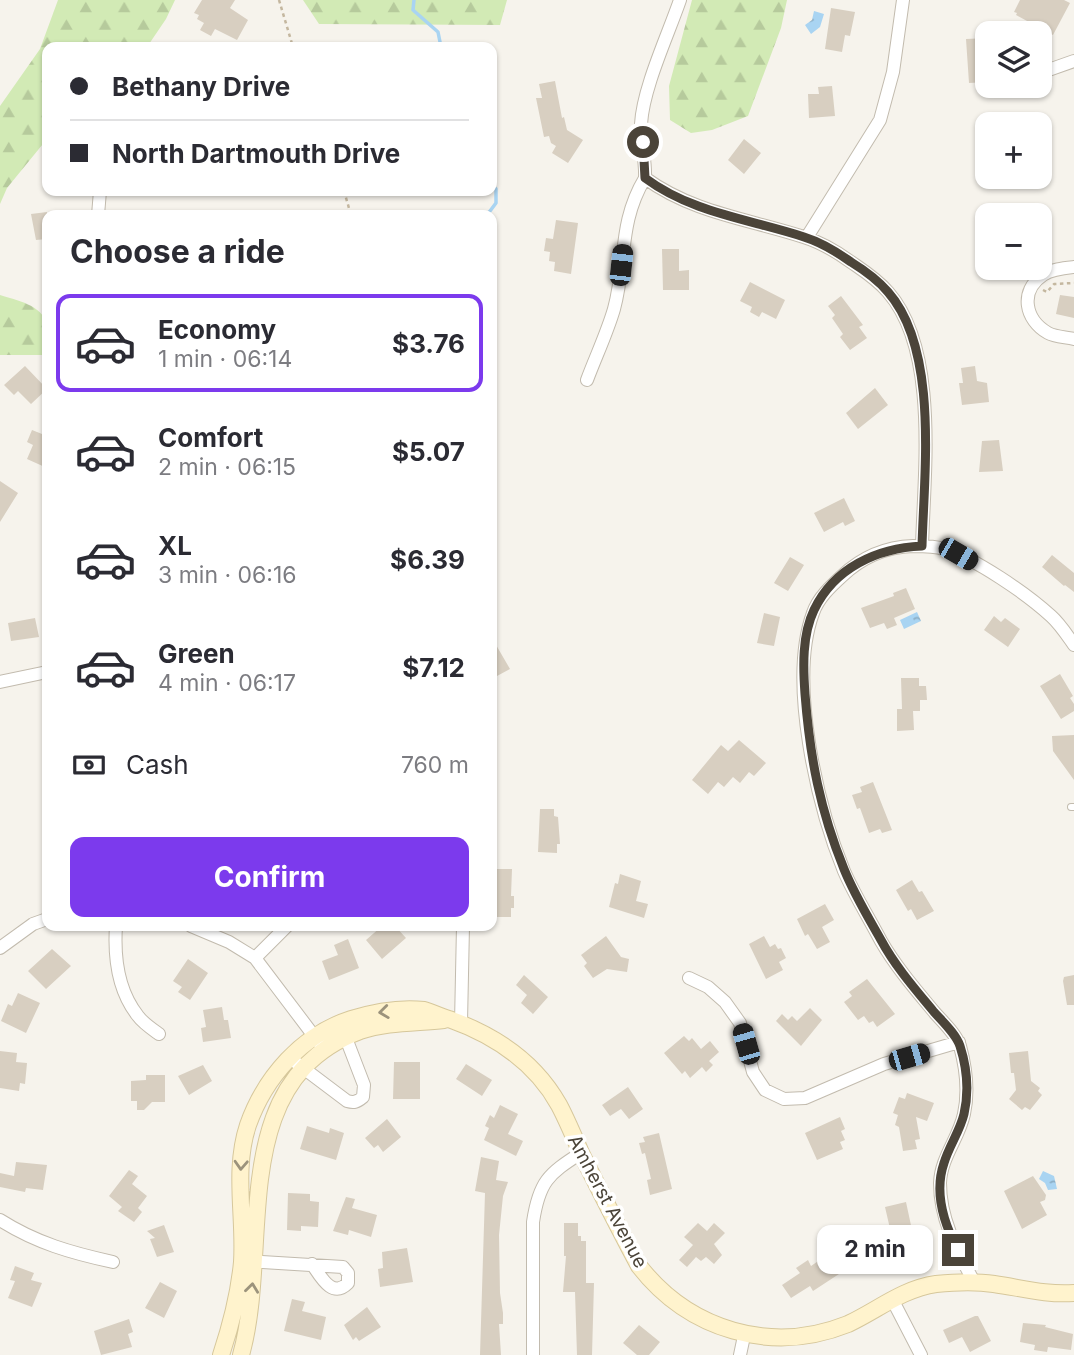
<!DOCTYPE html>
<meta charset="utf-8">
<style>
body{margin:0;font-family:Inter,sans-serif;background:#f7f7f7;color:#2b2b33;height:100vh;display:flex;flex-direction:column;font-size:26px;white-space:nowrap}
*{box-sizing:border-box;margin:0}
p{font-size:23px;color:#7c7c81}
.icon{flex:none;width:38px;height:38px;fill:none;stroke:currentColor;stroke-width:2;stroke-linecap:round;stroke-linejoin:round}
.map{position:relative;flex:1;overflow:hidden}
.drawer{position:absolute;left:42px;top:210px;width:455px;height:721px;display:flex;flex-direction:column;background:#fff;border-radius:14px;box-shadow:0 2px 5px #0004}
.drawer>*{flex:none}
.top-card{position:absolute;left:42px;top:42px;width:455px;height:154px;border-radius:14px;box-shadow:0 2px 5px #0004;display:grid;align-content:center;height:154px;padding:0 28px;background:#fff}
.controls{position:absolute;left:975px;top:21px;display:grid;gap:14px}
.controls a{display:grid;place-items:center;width:77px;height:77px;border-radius:14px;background:#fff;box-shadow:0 2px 5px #0004;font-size:35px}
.end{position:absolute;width:32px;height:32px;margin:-16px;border:9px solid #4b4439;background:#fff;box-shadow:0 0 0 4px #fff}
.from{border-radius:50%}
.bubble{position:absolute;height:49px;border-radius:14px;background:#fff;box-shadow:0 2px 5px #0004;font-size:23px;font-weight:700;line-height:49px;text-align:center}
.car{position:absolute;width:21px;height:42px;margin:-21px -10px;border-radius:9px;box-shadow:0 0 5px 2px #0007;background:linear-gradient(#222 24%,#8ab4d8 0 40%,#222 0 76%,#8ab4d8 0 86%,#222 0)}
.top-card b{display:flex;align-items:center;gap:24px;height:66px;font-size:26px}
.top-card b+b{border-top:2px solid #e1e1e2}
.top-card i{width:18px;height:18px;background:#2b2b33}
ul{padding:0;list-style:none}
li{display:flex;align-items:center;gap:21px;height:98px;margin:0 14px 10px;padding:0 14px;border:4px solid transparent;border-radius:14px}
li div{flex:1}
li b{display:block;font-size:26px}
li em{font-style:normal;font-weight:700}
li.on{border-color:#7c3aed}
li>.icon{width:63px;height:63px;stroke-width:1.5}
h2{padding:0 28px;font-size:32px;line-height:84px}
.pay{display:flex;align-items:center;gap:18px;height:77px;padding:0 28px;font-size:26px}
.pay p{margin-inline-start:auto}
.action{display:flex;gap:14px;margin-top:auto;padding:14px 28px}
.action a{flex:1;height:80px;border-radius:14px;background:#7c3aed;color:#fff;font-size:28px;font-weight:700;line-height:80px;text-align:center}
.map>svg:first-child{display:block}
</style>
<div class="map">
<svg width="1074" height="1355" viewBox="0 0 1074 1355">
<defs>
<pattern id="forest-firs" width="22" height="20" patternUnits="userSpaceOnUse" patternTransform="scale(1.75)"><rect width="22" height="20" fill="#d2eab5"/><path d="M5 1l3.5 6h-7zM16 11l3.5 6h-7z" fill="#b6ca9c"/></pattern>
<pattern id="water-ripples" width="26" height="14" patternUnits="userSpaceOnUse" patternTransform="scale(1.75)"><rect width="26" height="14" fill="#a9d4f2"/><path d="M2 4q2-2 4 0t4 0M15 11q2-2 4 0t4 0" fill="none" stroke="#8caec5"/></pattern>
</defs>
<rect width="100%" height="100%" fill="#f6f3ec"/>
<path fill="url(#forest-firs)" d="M 58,0 L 175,0 L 166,19 L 147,47 L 47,47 L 47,139 L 7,188 L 0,204 L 0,106 L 40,49 Z
M 303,0 L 507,0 L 500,25 L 319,24 Z
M 692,0 L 787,0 L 781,28 L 748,116 L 712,130 L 691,133 L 670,120 L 669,86 Z
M 0,295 C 16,300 43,305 47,325 C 49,334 47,346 47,355 L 0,355 Z"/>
<path fill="url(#water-ripples)" d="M 814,11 L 824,14 L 820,27 L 811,34 L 805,25 L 812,20 Z
M 917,612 L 921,621 L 904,629 L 900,620 Z
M 1043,1171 L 1054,1176 L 1057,1189 L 1048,1190 L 1045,1183 L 1039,1179 Z"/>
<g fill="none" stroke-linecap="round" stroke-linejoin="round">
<path stroke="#a9d4f2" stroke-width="3.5" d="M 414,0 L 413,10 L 438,32 L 441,47
M 487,215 L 496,203 L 496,189 L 492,186"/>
</g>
<path fill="#d8cfc1" d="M 202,0 L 235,0 L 230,8 L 248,20 L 237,40 L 215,29 L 211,36 L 200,30 L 204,23 L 197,19 L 199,15 L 194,13 Z
M 1020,0 L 1064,0 L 1070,3 L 1053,35 L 1016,15 L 1017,13 L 1014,12 Z
M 831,8 L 855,12 L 850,36 L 845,35 L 842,52 L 825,49 Z
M 987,38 L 987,82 L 969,83 L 966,39 Z
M 555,81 L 562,118 L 564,117 L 567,130 L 583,140 L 568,163 L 552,153 L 556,146 L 551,143 L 549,136 L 544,137 L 536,98 L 542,98 L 539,84 Z
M 832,86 L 835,116 L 809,118 L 808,94 L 819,94 L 818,87 Z
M 744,139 L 761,153 L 744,174 L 728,160 Z
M 47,212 L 47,239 L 36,240 L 31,214 Z
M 556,220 L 578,223 L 571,274 L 554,271 L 555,262 L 549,261 L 550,252 L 544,251 L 546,238 L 553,239 Z
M 662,249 L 679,249 L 679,271 L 689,270 L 689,290 L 663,290 Z
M 750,282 L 785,300 L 776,319 L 762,312 L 759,317 L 750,312 L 752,307 L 740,301 Z
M 1060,295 L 1074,297 L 1074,318 L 1056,314 Z
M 841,296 L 863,325 L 859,327 L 867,338 L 850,350 L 840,337 L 843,334 L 832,318 L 835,315 L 828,306 Z
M 25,366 L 47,389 L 31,404 L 18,391 L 14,395 L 4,385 Z
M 975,366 L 977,381 L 987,383 L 989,402 L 962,405 L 959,383 L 963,383 L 961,368 Z
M 875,388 L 888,405 L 858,429 L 846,413 Z
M 32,430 L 47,436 L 47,468 L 27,459 L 33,445 L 27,442 Z
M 999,440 L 1003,471 L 979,472 L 982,441 Z
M 0,481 L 18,493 L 0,522 Z
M 844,498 L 855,521 L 845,526 L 843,522 L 824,532 L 814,513 Z
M 1052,555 L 1074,573 L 1074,592 L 1065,585 L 1064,586 L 1042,567 Z
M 790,557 L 804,565 L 788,591 L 774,583 Z
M 906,588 L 915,609 L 894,618 L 897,625 L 887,629 L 884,623 L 870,628 L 861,608 L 894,596 L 893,593 Z
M 764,613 L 780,617 L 774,646 L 757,643 Z
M 994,616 L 1001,622 L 1005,618 L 1020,629 L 1008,647 L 984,630 Z
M 35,618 L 39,637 L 11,641 L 8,623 Z
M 492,638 L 510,669 L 497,676 L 495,673 L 492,675 Z
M 1060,674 L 1073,696 L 1070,698 L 1074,704 L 1074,711 L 1061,719 L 1040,686 Z
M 901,678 L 919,678 L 919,686 L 926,686 L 927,700 L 920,700 L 920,711 L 913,711 L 914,730 L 897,731 L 897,709 L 902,709 Z
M 1074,735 L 1074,780 L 1053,751 L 1052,736 Z
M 739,740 L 766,763 L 754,776 L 749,772 L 740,783 L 733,777 L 724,787 L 718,782 L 708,794 L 692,780 L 721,745 L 728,751 Z
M 873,782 L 892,830 L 882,833 L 880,829 L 869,833 L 860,808 L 857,809 L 852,795 L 862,792 L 860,787 Z
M 540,809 L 554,809 L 554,816 L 558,817 L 560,844 L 557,844 L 557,853 L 538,852 Z
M 497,869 L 512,869 L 511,896 L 514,896 L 514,908 L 511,908 L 511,917 L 497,917 L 497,908 L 494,908 Z
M 620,874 L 641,881 L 636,901 L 648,904 L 644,918 L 609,907 L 615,883 L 618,884 Z
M 912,880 L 919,892 L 922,891 L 934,911 L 917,920 L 911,909 L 908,911 L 896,890 Z
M 825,904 L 834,920 L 822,927 L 830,942 L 817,949 L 808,934 L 805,936 L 797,919 Z
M 382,926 L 395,926 L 406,938 L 382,959 L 366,940 Z
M 606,936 L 621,957 L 629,959 L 627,972 L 607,969 L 593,978 L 584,966 L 587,963 L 581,955 Z
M 764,936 L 770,947 L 775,944 L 778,949 L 781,948 L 786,958 L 779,962 L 783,970 L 766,979 L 749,944 Z
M 348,939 L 359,968 L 329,980 L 322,961 L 338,955 L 334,945 Z
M 52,949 L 71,966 L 46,989 L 28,971 Z
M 188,959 L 208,973 L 190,1000 L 178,992 L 182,987 L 173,981 Z
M 524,975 L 548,997 L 533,1014 L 521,1003 L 527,995 L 516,985 Z
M 1074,975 L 1074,1005 L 1067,1005 L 1063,981 L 1064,977 Z
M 867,979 L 895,1014 L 877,1027 L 873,1021 L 869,1023 L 864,1016 L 858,1020 L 844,1002 L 852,996 L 849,992 Z
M 18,993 L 40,1003 L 26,1033 L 1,1021 L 8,1004 L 12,1006 Z
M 222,1007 L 224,1020 L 228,1020 L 231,1038 L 203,1042 L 201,1028 L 206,1027 L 203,1010 Z
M 810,1008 L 822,1020 L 801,1046 L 776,1021 L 782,1014 L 788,1020 L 792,1016 L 797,1021 Z
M 684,1036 L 689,1041 L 692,1038 L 701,1049 L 710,1041 L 719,1052 L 709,1061 L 713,1065 L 706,1072 L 702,1067 L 690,1078 L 685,1071 L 682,1074 L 664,1053 Z
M 0,1051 L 17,1053 L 16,1062 L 27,1063 L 25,1084 L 20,1083 L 19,1091 L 0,1088 Z
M 1028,1051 L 1031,1081 L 1040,1088 L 1038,1091 L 1042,1095 L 1030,1110 L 1025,1107 L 1022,1110 L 1009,1099 L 1016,1090 L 1014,1073 L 1011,1073 L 1009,1053 Z
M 394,1062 L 420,1062 L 420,1099 L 393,1099 Z
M 466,1064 L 492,1080 L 482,1096 L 456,1079 Z
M 203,1065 L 212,1081 L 189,1095 L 178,1076 Z
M 146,1075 L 165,1075 L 165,1102 L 152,1102 L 144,1110 L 137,1110 L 137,1101 L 131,1101 L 131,1081 L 146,1080 Z
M 628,1087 L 643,1109 L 629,1119 L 621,1109 L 610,1116 L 602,1105 Z
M 907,1093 L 934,1103 L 927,1121 L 916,1117 L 920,1139 L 915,1140 L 917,1149 L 903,1151 L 899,1127 L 895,1125 L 898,1115 L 893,1113 L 899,1097 L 905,1099 Z
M 500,1105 L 518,1114 L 508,1134 L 523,1141 L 516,1156 L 484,1140 L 489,1128 L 485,1126 L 490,1115 L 494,1118 Z
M 840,1117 L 845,1129 L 841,1131 L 845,1140 L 840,1142 L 843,1149 L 817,1160 L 805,1133 Z
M 387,1119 L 401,1137 L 383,1152 L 378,1145 L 374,1148 L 365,1138 Z
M 307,1126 L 329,1133 L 330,1128 L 344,1133 L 336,1160 L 300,1149 Z
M 659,1133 L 672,1189 L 650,1195 L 647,1180 L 651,1179 L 645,1153 L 642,1154 L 639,1143 L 645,1142 L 643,1137 Z
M 481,1157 L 499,1161 L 496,1180 L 508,1182 L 503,1196 L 499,1235 L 500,1293 L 503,1313 L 503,1324 L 499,1324 L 501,1355 L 480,1355 L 485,1193 L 475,1191 Z
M 16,1162 L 47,1165 L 43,1190 L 26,1188 L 25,1192 L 0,1187 L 0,1173 L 14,1176 Z
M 129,1170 L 138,1176 L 132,1184 L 147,1196 L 138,1208 L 142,1212 L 134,1222 L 118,1211 L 122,1207 L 109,1196 Z
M 1033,1176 L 1046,1195 L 1045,1200 L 1040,1202 L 1047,1215 L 1022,1229 L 1004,1191 Z
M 288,1193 L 310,1194 L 310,1201 L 319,1202 L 318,1227 L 301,1226 L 301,1231 L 287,1230 Z
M 346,1197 L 355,1199 L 352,1208 L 377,1215 L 371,1237 L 349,1230 L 348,1235 L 333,1231 Z
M 906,1202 L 912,1230 L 908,1230 L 911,1242 L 894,1246 L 885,1207 Z
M 564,1223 L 578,1223 L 578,1236 L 581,1236 L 581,1241 L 586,1241 L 586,1283 L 594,1283 L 592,1355 L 577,1355 L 575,1292 L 563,1292 L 566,1256 L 564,1256 Z
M 698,1223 L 707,1231 L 714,1223 L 725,1233 L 714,1244 L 722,1255 L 714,1264 L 706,1257 L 701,1261 L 696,1257 L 687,1267 L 679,1260 L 693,1245 L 684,1237 Z
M 164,1225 L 174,1252 L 157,1257 L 150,1239 L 155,1238 L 147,1231 Z
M 407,1248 L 413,1282 L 380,1287 L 378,1269 L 383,1268 L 382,1252 Z
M 827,1255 L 839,1274 L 813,1291 L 810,1286 L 791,1298 L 782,1285 L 800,1273 L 796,1268 L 808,1260 L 811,1266 Z
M 15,1266 L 34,1273 L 31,1280 L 42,1283 L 32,1307 L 8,1298 L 15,1281 L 10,1280 Z
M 160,1282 L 177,1291 L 164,1318 L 145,1308 Z
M 292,1299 L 305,1302 L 302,1311 L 326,1317 L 321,1340 L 284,1331 Z
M 367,1307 L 381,1327 L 359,1341 L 356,1337 L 353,1340 L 344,1325 Z
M 975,1316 L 978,1316 L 991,1341 L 970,1352 L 962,1337 L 949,1343 L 943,1330 Z
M 129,1319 L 133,1332 L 128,1334 L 132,1347 L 101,1355 L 94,1331 Z
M 1023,1323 L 1046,1325 L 1045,1327 L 1073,1334 L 1071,1350 L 1048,1347 L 1047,1352 L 1034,1350 L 1035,1345 L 1020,1342 Z
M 639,1325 L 660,1342 L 649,1355 L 637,1355 L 623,1343 Z"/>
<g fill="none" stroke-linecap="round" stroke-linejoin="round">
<g stroke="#c2bbae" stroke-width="8">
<path id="lane" d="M 1071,807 L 1074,807"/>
</g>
<g stroke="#c2bbae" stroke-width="14">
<path id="street" d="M 680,0 C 668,35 643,88 641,124 C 640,142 646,159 645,178 C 693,213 749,219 804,237 C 820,242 837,252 851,262 C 864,271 877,279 888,292 C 939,350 924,473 922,546
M 1040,73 L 1074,61
M 98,215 L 100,191
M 807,237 L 880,120 L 893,72 L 903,0
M 1074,267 C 1064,268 1052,269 1043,275 C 1019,291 1025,320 1048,333 C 1055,337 1066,337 1074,339
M 587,380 C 596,356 607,333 614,309 C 627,261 618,223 645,178
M 0,682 L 47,672
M 116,926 C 114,956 118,991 138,1016 C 143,1023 152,1029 159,1034
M 191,926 L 229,942 L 255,958 L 320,1044
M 0,948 L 33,924 L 47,919
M 255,958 L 287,926
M 689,978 L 708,987 L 725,1002 L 740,1023 L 753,1072 L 765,1090 L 784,1099 L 805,1098 L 884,1064 L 959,1042
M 461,1023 L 463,926
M 290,1058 L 347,1101 C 354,1103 357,1102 363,1097 L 364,1085 L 344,1033
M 0,1220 C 36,1243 72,1253 113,1262
M 246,1261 L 343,1267 L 348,1273 L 348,1283 C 332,1299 321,1277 312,1264
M 974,1282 C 957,1250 940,1220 940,1183 C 941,1157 959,1138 964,1114 C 969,1091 966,1068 960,1046 C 956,1034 943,1022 935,1013 C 916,990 896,967 881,941 C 869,918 854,894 844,871 C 817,805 788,681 813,613 C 818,598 831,586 842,576 C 862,557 885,547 913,546 C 923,546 935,546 944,549 C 975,558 1027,594 1051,616 C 1060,624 1067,635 1074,645
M 892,1299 L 921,1355
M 533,1355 L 533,1222 C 539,1182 548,1174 581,1153
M 740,1355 L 744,1336"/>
</g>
<g stroke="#d6c79b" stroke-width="18">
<path id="secondary" d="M 221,1355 C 231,1325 239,1294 242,1262 C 245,1217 233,1170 248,1125 C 265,1077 302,1035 351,1019 C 374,1012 399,1007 424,1010 C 432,1012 440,1017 449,1019 C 494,1035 535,1062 559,1105 C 567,1120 574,1137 581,1153 C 600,1191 619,1229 639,1266 C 689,1330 771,1355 848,1324 C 878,1310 902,1289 936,1284 C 955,1282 975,1281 994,1284 C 1022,1288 1046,1295 1074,1293
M 241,1355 C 272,1245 224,1082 360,1031 C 386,1022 416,1023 444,1020"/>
</g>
<path stroke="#c4b79f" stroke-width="2.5" stroke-dasharray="3.5 3.5" stroke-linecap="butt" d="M 279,0 L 293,47
M 344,191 L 351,215
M 1043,290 L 1047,292 L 1054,284 L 1074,283"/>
<use href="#lane" stroke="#fff" stroke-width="6"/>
<use href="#street" stroke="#fff" stroke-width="12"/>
<use href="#secondary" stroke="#fff3cd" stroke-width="16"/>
</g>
<defs><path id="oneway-chevron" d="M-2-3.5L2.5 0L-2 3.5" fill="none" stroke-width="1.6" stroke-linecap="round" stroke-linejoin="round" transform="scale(1.75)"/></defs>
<g stroke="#9c937c">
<use href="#oneway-chevron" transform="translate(384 1012) rotate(173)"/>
<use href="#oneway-chevron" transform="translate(241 1165) rotate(93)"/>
<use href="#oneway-chevron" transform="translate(252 1288) rotate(-83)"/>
</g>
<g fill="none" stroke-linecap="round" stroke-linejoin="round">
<path stroke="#4b4439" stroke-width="9" d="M 643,142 L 645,178 C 692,213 749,219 804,237 C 820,242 837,252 851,262 C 864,270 877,279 888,292 C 939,350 924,473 922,546 C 877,548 834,568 814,610 C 802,635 803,667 805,694 C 810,758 820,810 844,869 C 854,894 868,917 881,940 C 895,966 915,989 934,1012 C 943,1022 956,1034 960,1046 C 967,1068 969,1092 964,1114 C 960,1131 949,1146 944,1163 C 934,1192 944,1224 958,1250"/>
</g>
<g text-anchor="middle" stroke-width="7" stroke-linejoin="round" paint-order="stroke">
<g font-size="19" fill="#4b4439" stroke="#fff">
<text transform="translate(608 1201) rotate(62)" y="7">Amherst Avenue</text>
</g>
</g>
</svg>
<div class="controls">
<a><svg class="icon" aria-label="layers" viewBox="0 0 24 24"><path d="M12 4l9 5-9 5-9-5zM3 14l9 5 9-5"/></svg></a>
<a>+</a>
<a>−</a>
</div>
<i class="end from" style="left:643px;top:142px"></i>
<i class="end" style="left:958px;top:1250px"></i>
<div class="bubble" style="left:817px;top:1225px;width:116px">2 min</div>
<i class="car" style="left:621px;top:265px;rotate:6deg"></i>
<i class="car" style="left:958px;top:554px;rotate:120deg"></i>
<i class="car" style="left:746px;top:1044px;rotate:344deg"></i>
<i class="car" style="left:909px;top:1057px;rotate:74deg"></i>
<div class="top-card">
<b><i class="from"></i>Bethany Drive</b>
<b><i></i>North Dartmouth Drive</b>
</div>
<section class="drawer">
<h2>Choose a ride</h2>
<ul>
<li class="on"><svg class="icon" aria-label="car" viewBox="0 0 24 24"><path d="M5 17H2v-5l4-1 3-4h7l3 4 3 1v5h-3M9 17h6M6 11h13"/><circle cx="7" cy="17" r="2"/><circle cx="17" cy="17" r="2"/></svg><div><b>Economy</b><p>1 min · 06:14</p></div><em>$3.76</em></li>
<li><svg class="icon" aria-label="car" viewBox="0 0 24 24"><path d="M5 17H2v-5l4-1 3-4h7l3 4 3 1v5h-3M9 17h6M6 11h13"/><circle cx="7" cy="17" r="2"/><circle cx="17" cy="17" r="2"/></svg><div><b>Comfort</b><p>2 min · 06:15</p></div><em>$5.07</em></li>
<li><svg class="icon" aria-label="car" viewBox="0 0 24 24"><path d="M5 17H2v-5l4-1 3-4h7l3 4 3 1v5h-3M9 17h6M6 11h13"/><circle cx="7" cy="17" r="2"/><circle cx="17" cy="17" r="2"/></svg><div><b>XL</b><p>3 min · 06:16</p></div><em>$6.39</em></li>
<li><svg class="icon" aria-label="car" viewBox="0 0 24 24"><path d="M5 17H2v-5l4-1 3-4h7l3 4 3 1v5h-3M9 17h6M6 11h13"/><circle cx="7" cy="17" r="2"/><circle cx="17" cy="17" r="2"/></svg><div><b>Green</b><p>4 min · 06:17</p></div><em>$7.12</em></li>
</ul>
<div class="pay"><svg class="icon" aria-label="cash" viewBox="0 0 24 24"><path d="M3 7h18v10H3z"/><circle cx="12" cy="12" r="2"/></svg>Cash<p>760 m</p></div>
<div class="action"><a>Confirm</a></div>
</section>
</div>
